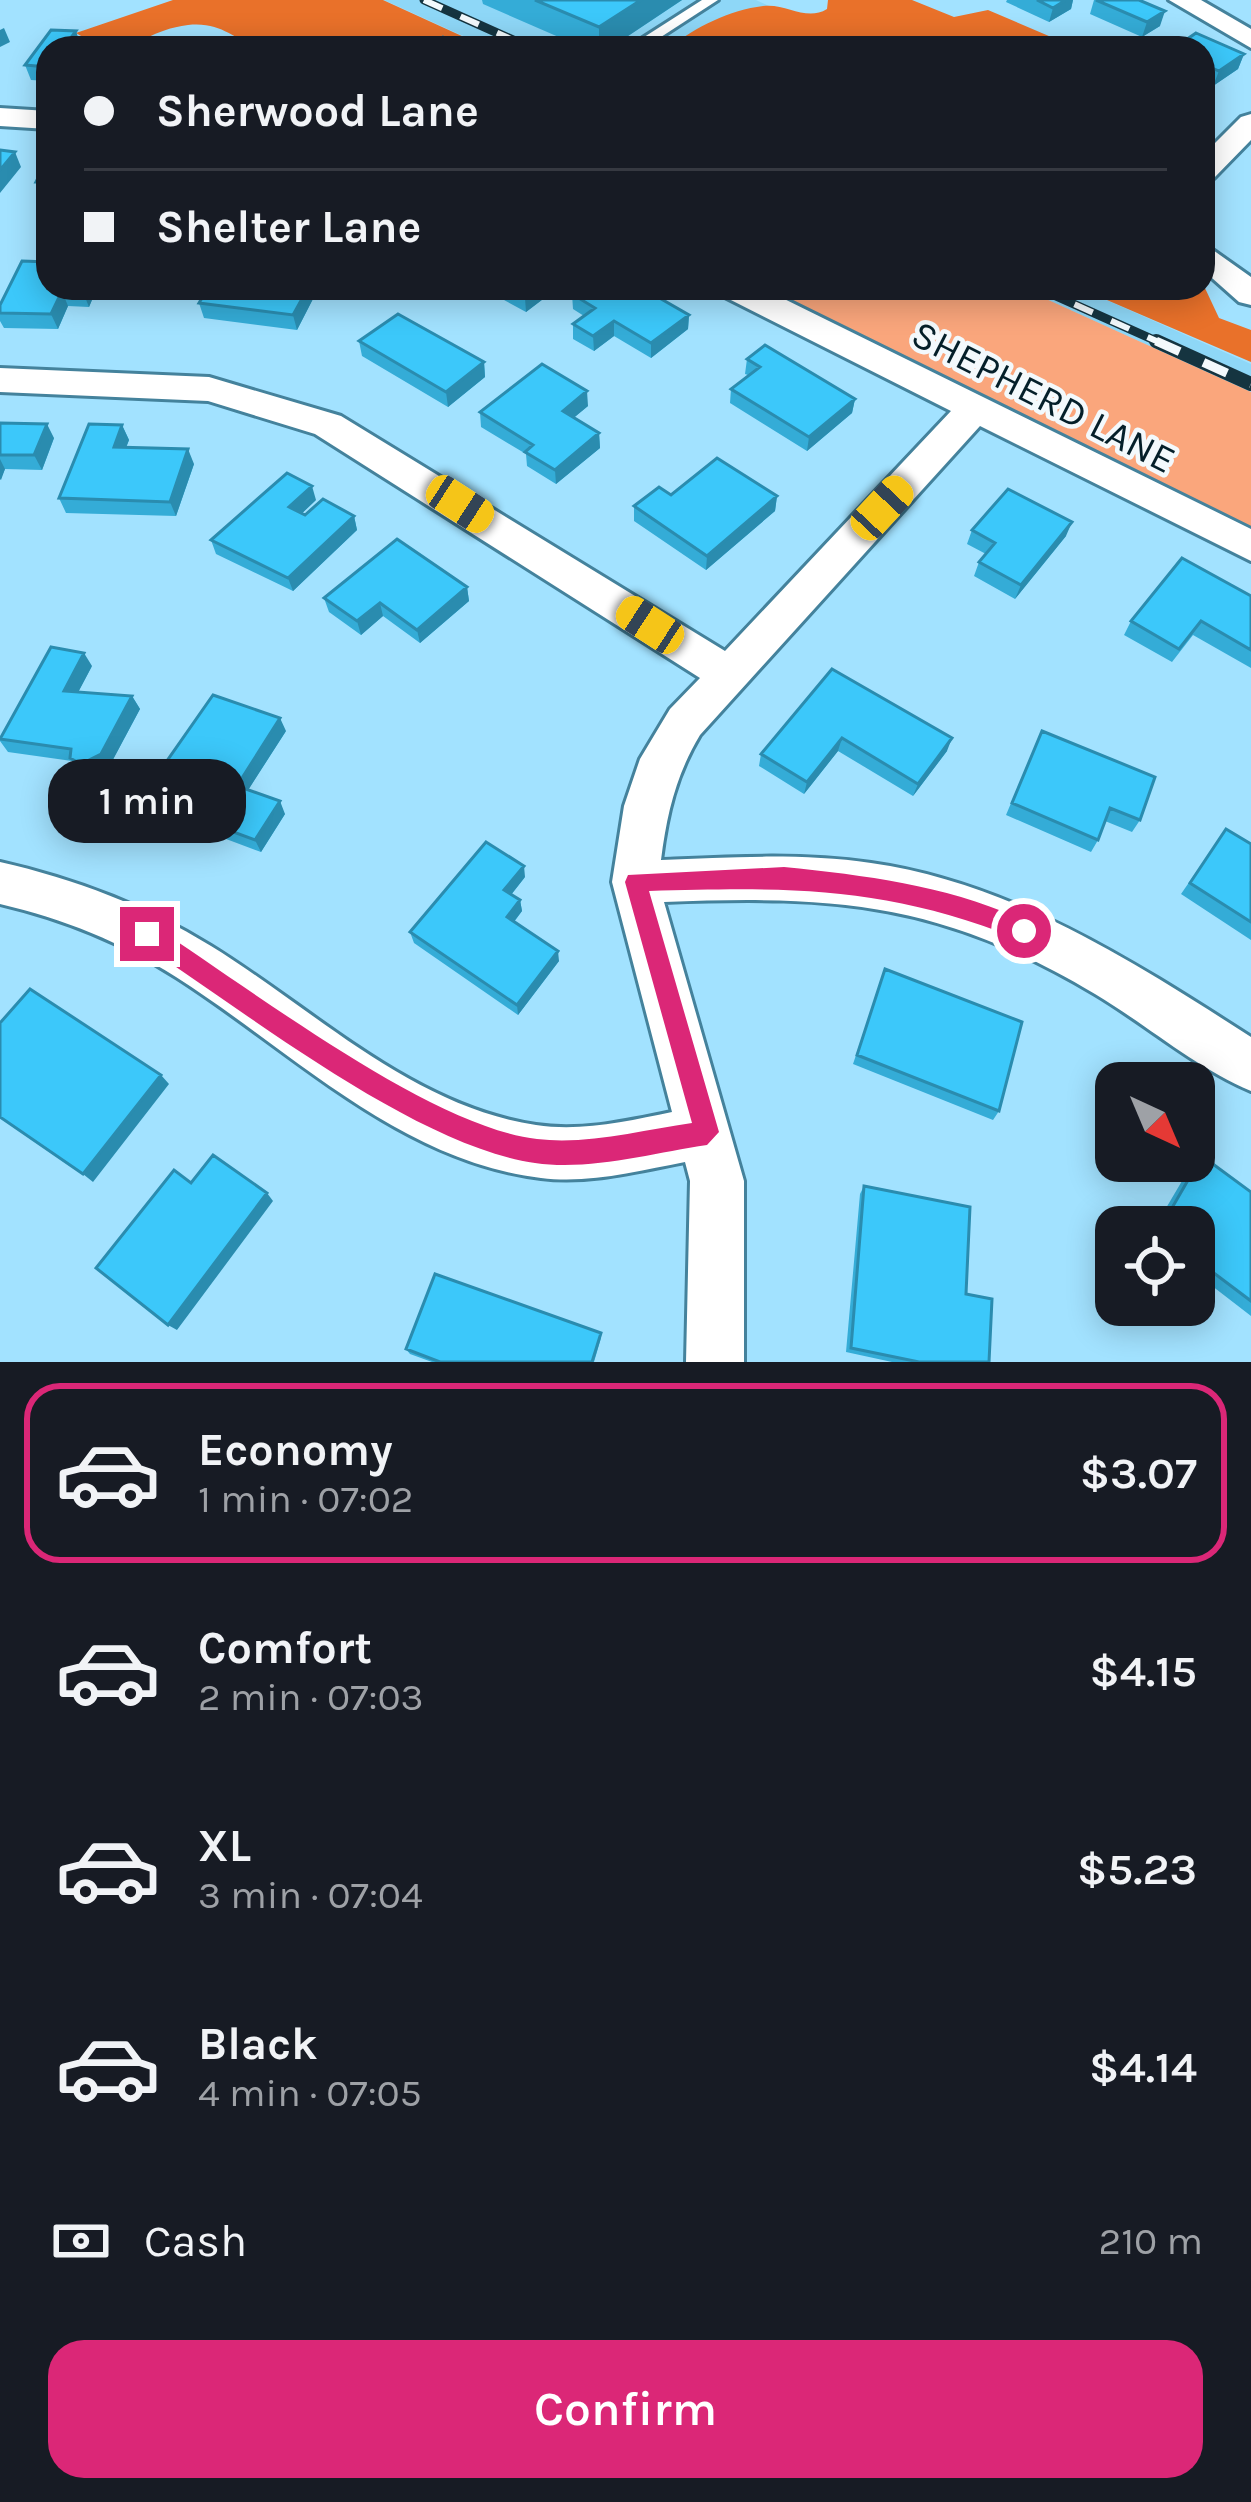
<!DOCTYPE html>
<meta charset="utf-8">
<style>
body{margin:0;font-family:Karla,sans-serif;background:#20242c;color:#f1f3f6;height:100vh;display:flex;flex-direction:column;font-size:45px;white-space:nowrap}
*{box-sizing:border-box;margin:0}
p{font-size:39px;color:#9ea1a6}
.icon{flex:none;width:66px;height:66px;fill:none;stroke:currentColor;stroke-width:2;stroke-linecap:round;stroke-linejoin:round}
.map{position:relative;height:1362px;overflow:hidden}
.panel{display:flex;flex-direction:column;background:#171b24;flex:1}
.panel>*{flex:none}
.banner{position:absolute;left:36px;top:36px;width:1179px;height:264px;border-radius:36px;box-shadow:0 6px 30px #0003;display:grid;align-content:center;height:264px;padding:0 48px;background:#171b24}
.needle{width:78px;rotate:136deg}
.fabs{position:absolute;left:1095px;top:1062px;display:grid;gap:24px}
.fabs a{display:grid;place-items:center;width:120px;height:120px;border-radius:24px;background:#171b24;box-shadow:0 6px 30px #0003;font-size:60px}
.end{position:absolute;width:54px;height:54px;margin:-27px;border:15px solid #db2777;background:#fff;box-shadow:0 0 0 6px #fff}
.from{border-radius:50%}
.bubble{position:absolute;height:84px;border-radius:36px;background:#171b24;box-shadow:0 6px 30px #0003;font-size:39px;font-weight:600;line-height:84px;text-align:center}
.car{position:absolute;width:36px;height:72px;margin:-36px -18px;border-radius:15px;box-shadow:0 0 9px 3px #0007;background:linear-gradient(#f5c518 24%,#345 0 40%,#f5c518 0 76%,#345 0 86%,#f5c518 0)}
.banner b{display:flex;align-items:center;gap:42px;height:114px;font-size:45px}
.banner b+b{border-top:3px solid #363941}
.banner i{width:30px;height:30px;background:#f1f3f6}
ul{padding:21px 0 0;list-style:none}
li{display:flex;align-items:center;gap:36px;height:180px;margin:0 24px 18px;padding:0 24px;border:6px solid transparent;border-radius:36px}
li div{flex:1}
li b{display:block;font-size:45px}
li em{font-style:normal;font-weight:600}
li.on{border-color:#db2777}
li>.icon{width:108px;height:108px;stroke-width:1.5}
.pay{display:flex;align-items:center;gap:30px;height:132px;padding:0 48px;font-size:45px}
.pay p{margin-inline-start:auto}
.button{display:flex;gap:24px;margin-top:auto;padding:24px 48px}
.button a{flex:1;height:138px;border-radius:36px;background:#db2777;color:#fff;font-size:48px;font-weight:600;line-height:138px;text-align:center}
.map>svg:first-child{display:block}
</style>
<div class="map">
<svg width="1251" height="1362" viewBox="0 0 1251 1362">
<rect width="100%" height="100%" fill="#a2e2ff"/>
<path fill="#8ed7f7" d="M 384,0 L 756,0 L 769,6 L 693,48 L 490,48 Z
M 1022,288 L 1079,288 L 1251,364 L 1251,392 Z"/>
<path fill="#faa67c" d="M 735,288 L 1022,288 L 1251,392 L 1251,546 Z"/>
<path fill="#e9712a" d="M 173,0 L 383,0 L 488,48 C 460,48 432,42 404,43 C 360,45 311,55 266,48 C 235,44 226,21 188,25 C 137,31 129,66 76,33 Z
M 828,0 L 912,0 L 954,17 L 988,10 L 1077,48 L 669,48 C 695,27 730,10 763,6 C 787,3 806,22 827,9 Z
M 1204,286 L 1219,318 L 1251,330 L 1251,362 L 1079,288 Z"/>
<g fill="none" stroke-linecap="round" stroke-linejoin="round">
<g stroke="#44829c" stroke-width="6">
<path id="service" d="M 702,0 L 718,0 L 644,48 L 627,48 Z"/>
</g>
<g stroke="#44829c" stroke-width="6">
<path id="minor" d="M 1169,0 L 1201,0 L 1251,29 L 1251,48 Z
M 0,108 L 48,111 L 48,129 L 0,126 Z
M 1251,114 L 1251,140 L 1214,178 L 1203,181 L 1203,155 L 1241,117 Z
M 1203,243 L 1251,277 L 1251,305 L 1239,302 L 1203,270 Z
M 718,288 L 762,288 L 1251,529 L 1251,561 L 980,426 L 700,735 C 676,775 667,813 661,860 C 731,857 802,853 871,863 C 1012,883 1134,962 1251,1037 L 1251,1091 C 1196,1068 1147,1025 1095,994 C 942,903 839,895 664,902 L 744,1181 L 744,1362 L 686,1362 L 690,1181 L 685,1162 C 638,1171 589,1184 541,1178 C 399,1161 291,1050 176,977 C 121,942 64,919 0,904 L 0,862 C 75,879 146,906 211,946 C 315,1010 411,1106 536,1125 C 581,1132 628,1121 672,1112 L 612,882 L 624,806 L 640,759 L 670,709 L 700,678 L 315,434 L 208,401 L 0,392 L 0,368 L 209,377 L 341,416 L 725,651 L 951,411 L 723,296 Z"/>
</g>
<use href="#service" fill="#fff" fill-rule="evenodd"/>
<use href="#minor" fill="#fff" fill-rule="evenodd"/>
<g stroke="#153440" stroke-width="9">
<path id="rail-far1" d="M 424,0 L 531,48
M 1038,288 L 1163,344"/>
</g>
<g stroke="#153440" stroke-width="14">
<path id="rail" d="M 1156,341 L 1251,384"/>
</g>
<use href="#rail-far1" stroke="#f3f9fc" stroke-width="6" stroke-dasharray="20" stroke-linecap="butt"/>
<use href="#rail" stroke="#f3f9fc" stroke-width="9" stroke-dasharray="26" stroke-linecap="butt"/>
</g>
<path fill="#34acd7" d="M 482,0 L 682,0 L 610,48 L 584,48 L 483,4 Z
M 1007,0 L 1073,0 L 1071,9 L 1049,22 L 1006,2 Z
M 1094,0 L 1139,0 L 1160,26 L 1142,37 L 1090,14 Z
M 1196,33 L 1244,54 L 1238,69 L 1213,86 L 1203,82 L 1203,48 L 1176,48 Z
M 48,48 L 48,81 L 31,80 L 25,65 Z
M 48,158 L 48,197 L 42,196 L 36,182 Z
M 48,288 L 97,288 L 89,307 L 68,306 L 58,329 L 4,328 L 0,321 L 0,305 Z
M 208,288 L 314,288 L 315,295 L 297,330 L 204,318 L 199,303 Z
M 482,288 L 551,288 L 551,293 L 526,312 Z
M 572,294 L 689,315 L 688,329 L 651,358 L 614,336 L 594,351 L 573,339 L 573,324 L 584,316 L 573,309 Z
M 359,341 L 484,362 L 485,377 L 448,407 L 362,356 Z
M 747,359 L 855,399 L 852,413 L 807,451 L 730,403 L 731,389 L 748,375 L 745,374 Z
M 588,406 L 573,418 L 599,433 L 600,448 L 556,484 L 527,466 L 526,454 L 481,427 L 480,412 Z
M 0,423 L 54,438 L 42,470 L 5,469 L 0,480 Z
M 122,425 L 129,440 L 126,448 L 194,464 L 176,516 L 66,513 L 59,498 Z
M 671,495 L 777,496 L 775,511 L 706,570 L 634,521 L 634,506 Z
M 316,500 L 302,513 L 305,515 L 354,516 L 357,530 L 293,591 L 216,554 L 211,540 Z
M 972,530 L 1066,536 L 1015,599 L 974,576 L 979,562 L 986,554 L 967,544 Z
M 467,587 L 469,601 L 420,643 L 383,616 L 361,635 L 329,612 L 324,598 Z
M 1251,596 L 1251,668 L 1193,635 L 1172,662 L 1124,635 L 1131,621 Z
M 92,666 L 78,692 L 132,696 L 140,709 L 109,767 L 89,776 L 79,770 L 72,761 L 8,752 L 0,741 L 0,737 Z
M 832,669 L 947,751 L 913,796 L 838,751 L 804,794 L 759,766 L 761,754 Z
M 286,731 L 248,790 L 285,814 L 261,852 L 149,810 L 141,798 Z
M 1036,744 L 1140,820 L 1132,832 L 1105,821 L 1098,840 L 1091,852 L 1006,815 Z
M 1226,829 L 1251,844 L 1251,940 L 1181,894 Z
M 525,877 L 511,895 L 520,900 L 522,911 L 514,922 L 559,961 L 518,1015 L 414,943 L 410,932 Z
M 885,969 L 999,1111 L 993,1120 L 853,1064 Z
M 1202,1156 L 1251,1192 L 1251,1316 L 1194,1272 L 1194,1227 L 1168,1227 L 1159,1220 L 1192,1164 Z
M 864,1186 L 966,1294 L 989,1362 L 892,1362 L 846,1352 L 860,1194 Z
M 601,1333 L 601,1338 L 594,1362 L 432,1362 L 410,1354 L 406,1349 Z"/>
<path fill="#2a8caf" d="M 641,0 L 682,0 L 610,48 L 599,48 L 599,27 Z
M 1066,0 L 1073,0 L 1071,9 L 1049,22 L 1053,8 Z
M 1165,11 L 1160,26 L 1142,37 L 1147,22 Z
M 4,28 L 10,42 L 0,47 L 0,30 Z
M 76,31 L 81,46 L 67,43 Z
M 1244,54 L 1238,69 L 1213,86 L 1219,71 Z
M 15,152 L 21,167 L 0,193 L 0,170 Z
M 84,288 L 97,288 L 89,307 L 83,292 Z
M 308,288 L 314,288 L 315,295 L 297,330 L 293,315 Z
M 537,288 L 551,288 L 551,293 L 526,312 L 525,298 Z
M 62,291 L 68,306 L 58,329 L 51,314 Z
M 689,315 L 688,329 L 651,358 L 651,343 Z
M 614,321 L 614,336 L 594,351 L 593,336 Z
M 484,362 L 485,377 L 448,407 L 446,392 Z
M 587,391 L 588,406 L 564,426 L 563,411 Z
M 855,399 L 852,413 L 807,451 L 809,437 Z
M 47,424 L 54,438 L 42,470 L 34,455 Z
M 122,425 L 129,440 L 120,462 L 114,447 Z
M 599,433 L 600,448 L 556,484 L 555,470 Z
M 188,449 L 194,464 L 176,516 L 170,502 Z
M 0,459 L 5,469 L 1,480 L 0,479 Z
M 312,486 L 316,500 L 294,521 L 289,507 Z
M 777,496 L 775,511 L 706,570 L 707,556 Z
M 354,516 L 357,530 L 293,591 L 288,578 Z
M 1072,522 L 1066,536 L 1015,599 L 1021,585 Z
M 467,587 L 469,601 L 420,643 L 417,630 Z
M 380,603 L 383,616 L 361,635 L 357,621 Z
M 84,653 L 92,666 L 72,704 L 64,691 Z
M 132,696 L 140,709 L 109,767 L 89,776 L 81,764 Z
M 280,718 L 286,731 L 243,798 L 237,786 Z
M 842,738 L 838,751 L 804,794 L 807,782 Z
M 952,738 L 947,751 L 913,796 L 918,784 Z
M 280,801 L 285,814 L 261,852 L 255,840 Z
M 524,866 L 525,877 L 506,901 L 504,890 Z
M 520,900 L 522,911 L 509,928 L 507,917 Z
M 558,951 L 559,961 L 518,1015 L 517,1005 Z
M 161,1075 L 169,1084 L 93,1182 L 83,1174 Z
M 267,1193 L 273,1201 L 177,1330 L 168,1325 Z"/>
<path fill="#3cc8fa" stroke="#2a8caf" stroke-width="3" d="M 535,0 L 641,0 L 599,27 Z
M 1037,0 L 1066,0 L 1053,8 Z
M 1096,0 L 1139,0 L 1165,11 L 1147,22 Z
M 51,30 L 76,31 L 67,43 L 121,47 L 48,48 L 48,67 L 25,65 Z
M 1196,33 L 1244,54 L 1219,71 L 1203,64 L 1203,48 L 1182,48 L 1177,46 Z
M 443,37 L 456,44 L 452,46 L 455,48 L 424,48 Z
M 261,46 L 260,48 L 176,48 L 176,47 Z
M 0,150 L 15,152 L 0,170 Z
M 48,158 L 48,182 L 36,182 Z
M 22,261 L 48,262 L 48,288 L 84,288 L 83,292 L 62,291 L 51,314 L 0,313 L 0,305 Z
M 208,288 L 308,288 L 293,315 L 199,303 Z
M 507,288 L 537,288 L 525,298 Z
M 581,288 L 642,288 L 689,315 L 651,343 L 614,321 L 593,336 L 573,324 L 595,308 L 572,294 Z
M 398,314 L 484,362 L 446,392 L 359,341 Z
M 765,345 L 855,399 L 809,437 L 731,389 L 760,367 L 747,359 Z
M 542,364 L 587,391 L 563,411 L 599,433 L 555,470 L 525,452 L 533,445 L 480,412 Z
M 0,423 L 47,424 L 34,455 L 0,455 Z
M 89,424 L 122,425 L 114,447 L 188,449 L 170,502 L 59,498 Z
M 717,458 L 777,496 L 707,556 L 634,506 L 659,487 L 671,495 Z
M 287,473 L 312,486 L 289,507 L 305,515 L 323,499 L 354,516 L 288,578 L 211,540 Z
M 1008,489 L 1072,522 L 1021,585 L 979,562 L 995,543 L 972,530 Z
M 397,539 L 467,587 L 417,630 L 380,603 L 357,621 L 324,598 Z
M 1182,558 L 1251,596 L 1251,650 L 1201,621 L 1179,649 L 1131,621 Z
M 51,647 L 84,653 L 64,691 L 132,696 L 101,754 L 81,764 L 70,758 L 71,749 L 0,739 Z
M 832,669 L 952,738 L 918,784 L 842,738 L 807,782 L 761,754 Z
M 213,695 L 280,718 L 237,786 L 280,801 L 255,840 L 141,798 Z
M 1042,731 L 1155,777 L 1140,820 L 1110,808 L 1098,840 L 1012,803 Z
M 1226,829 L 1251,844 L 1251,922 L 1190,883 Z
M 486,842 L 524,866 L 504,890 L 520,900 L 507,917 L 558,951 L 517,1005 L 410,932 Z
M 885,969 L 1022,1022 L 999,1111 L 857,1055 Z
M 30,989 L 161,1075 L 83,1174 L 0,1117 L 0,1023 Z
M 213,1155 L 267,1193 L 168,1325 L 96,1268 L 174,1170 L 191,1183 Z
M 1202,1156 L 1251,1192 L 1251,1301 L 1194,1258 L 1194,1244 L 1199,1235 L 1194,1232 L 1194,1227 L 1187,1227 L 1169,1213 Z
M 864,1186 L 970,1207 L 966,1294 L 992,1299 L 989,1362 L 919,1362 L 851,1348 Z
M 435,1274 L 601,1333 L 592,1362 L 440,1362 L 406,1349 Z"/>
<path fill="#db2777" d="M 784,867 C 871,876 952,886 1032,924 L 1036,931 L 1024,941 C 886,886 796,887 649,891 L 719,1132 L 707,1145 C 652,1153 590,1171 535,1163 C 413,1145 245,1011 139,942 L 136,934 L 139,927 L 155,927 C 250,988 430,1127 537,1139 C 588,1145 642,1130 692,1123 L 625,882 L 628,875 Z"/>
<g text-anchor="middle" stroke-width="9" stroke-linejoin="round" paint-order="stroke">
<g font-size="39" fill="#041f29" stroke="#f3f9fc">
<text transform="translate(1044 396) rotate(27)" y="14">SHEPHERD LANE</text>
</g>
</g>
</svg>
<div class="fabs">
<a><svg class="needle" viewBox="-14 -14 28 28"><path d="M0-13l5 13h-10z" fill="#e53935"/><path d="M0 13l5-13h-10z" fill="#9ea1a6"/></svg></a>
<a><svg class="icon" aria-label="locate" viewBox="0 0 24 24"><circle cx="12" cy="12" r="6"/><path d="M12 2v4M12 18v4M2 12h4M18 12h4"/></svg></a>
</div>
<i class="end from" style="left:1024px;top:931px"></i>
<i class="end" style="left:147px;top:934px"></i>
<div class="bubble" style="left:48px;top:759px;width:198px">1 min</div>
<i class="car" style="left:460px;top:504px;rotate:123deg"></i>
<i class="car" style="left:882px;top:508px;rotate:43deg"></i>
<i class="car" style="left:650px;top:625px;rotate:303deg"></i>
<div class="banner">
<b><i class="from"></i>Sherwood Lane</b>
<b><i></i>Shelter Lane</b>
</div>
</div>
<section class="panel">
<ul>
<li class="on"><svg class="icon" aria-label="car" viewBox="0 0 24 24"><path d="M5 17H2v-5l4-1 3-4h7l3 4 3 1v5h-3M9 17h6M6 11h13"/><circle cx="7" cy="17" r="2"/><circle cx="17" cy="17" r="2"/></svg><div><b>Economy</b><p>1 min · 07:02</p></div><em>$3.07</em></li>
<li><svg class="icon" aria-label="car" viewBox="0 0 24 24"><path d="M5 17H2v-5l4-1 3-4h7l3 4 3 1v5h-3M9 17h6M6 11h13"/><circle cx="7" cy="17" r="2"/><circle cx="17" cy="17" r="2"/></svg><div><b>Comfort</b><p>2 min · 07:03</p></div><em>$4.15</em></li>
<li><svg class="icon" aria-label="car" viewBox="0 0 24 24"><path d="M5 17H2v-5l4-1 3-4h7l3 4 3 1v5h-3M9 17h6M6 11h13"/><circle cx="7" cy="17" r="2"/><circle cx="17" cy="17" r="2"/></svg><div><b>XL</b><p>3 min · 07:04</p></div><em>$5.23</em></li>
<li><svg class="icon" aria-label="car" viewBox="0 0 24 24"><path d="M5 17H2v-5l4-1 3-4h7l3 4 3 1v5h-3M9 17h6M6 11h13"/><circle cx="7" cy="17" r="2"/><circle cx="17" cy="17" r="2"/></svg><div><b>Black</b><p>4 min · 07:05</p></div><em>$4.14</em></li>
</ul>
<div class="pay"><svg class="icon" aria-label="cash" viewBox="0 0 24 24"><path d="M3 7h18v10H3z"/><circle cx="12" cy="12" r="2"/></svg>Cash<p>210 m</p></div>
<div class="button"><a>Confirm</a></div>
</section>
